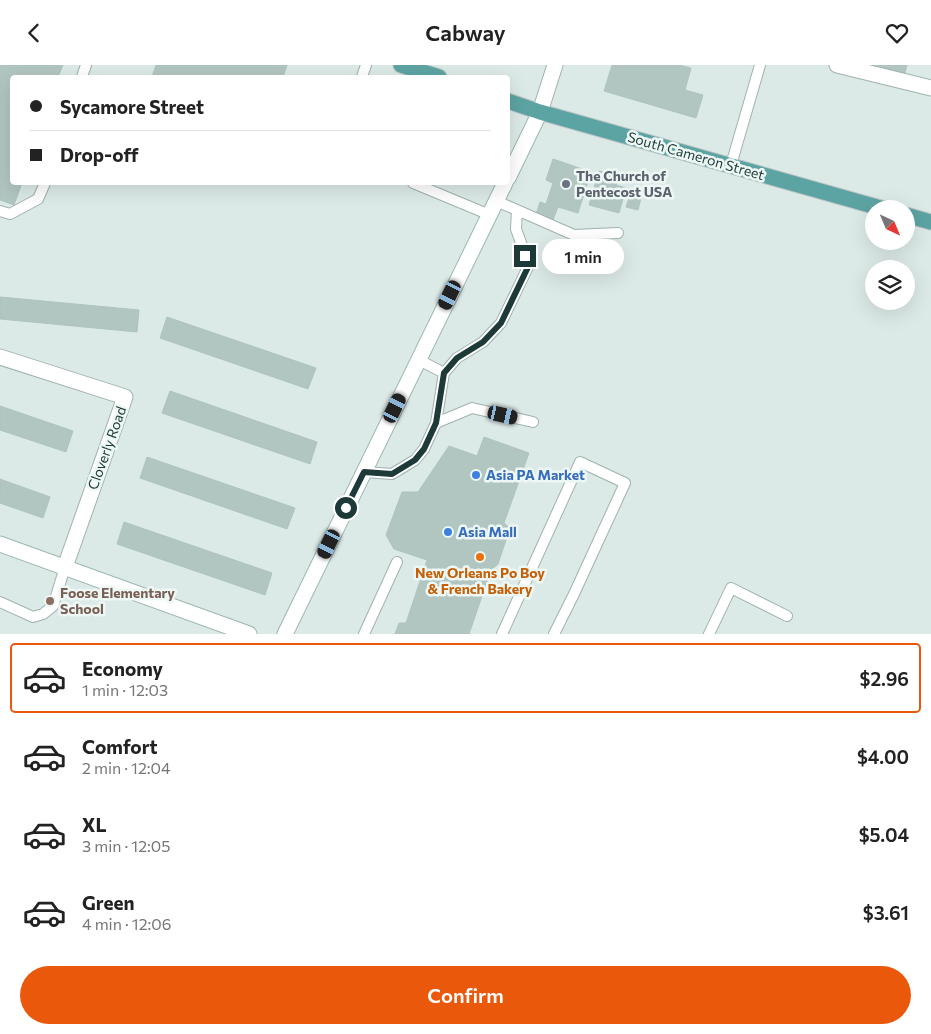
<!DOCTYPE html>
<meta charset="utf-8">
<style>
body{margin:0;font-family:Commissioner,sans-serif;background:#f2f2f2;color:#222;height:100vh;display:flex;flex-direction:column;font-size:19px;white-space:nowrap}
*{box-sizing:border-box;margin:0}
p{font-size:16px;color:#767676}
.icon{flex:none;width:28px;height:28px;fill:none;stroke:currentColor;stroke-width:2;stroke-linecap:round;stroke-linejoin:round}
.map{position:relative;height:569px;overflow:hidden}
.drawer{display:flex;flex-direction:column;background:#fff;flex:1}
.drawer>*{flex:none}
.guide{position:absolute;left:10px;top:10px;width:500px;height:110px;border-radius:5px;box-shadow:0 5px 20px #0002;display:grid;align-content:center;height:110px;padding:0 20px;background:#fff}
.needle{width:32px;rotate:136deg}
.buttons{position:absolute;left:865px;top:135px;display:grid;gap:10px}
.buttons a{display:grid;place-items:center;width:50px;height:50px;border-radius:50%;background:#fff;box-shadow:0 5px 20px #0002;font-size:25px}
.end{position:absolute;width:22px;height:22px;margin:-11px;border:6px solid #1d3a39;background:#fff;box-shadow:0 0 0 2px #fff}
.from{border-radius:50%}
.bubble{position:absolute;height:35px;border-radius:18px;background:#fff;box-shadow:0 5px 20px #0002;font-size:16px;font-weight:600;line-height:35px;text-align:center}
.car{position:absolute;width:15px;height:30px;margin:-15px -8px;border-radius:6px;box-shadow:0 0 4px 1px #0007;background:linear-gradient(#222 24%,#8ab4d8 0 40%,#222 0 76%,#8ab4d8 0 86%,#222 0)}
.guide b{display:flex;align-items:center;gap:18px;height:48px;font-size:19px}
.guide b+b{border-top:1px solid #e0e0e0}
.guide i{width:12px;height:12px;background:#222}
ul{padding:9px 0 0;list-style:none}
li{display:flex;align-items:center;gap:15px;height:70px;margin:0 10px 8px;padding:0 10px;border:2px solid transparent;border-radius:5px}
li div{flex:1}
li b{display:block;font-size:19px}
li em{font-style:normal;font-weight:600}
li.on{border-color:#ea580c}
li>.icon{width:45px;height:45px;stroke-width:1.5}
.cta{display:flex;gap:10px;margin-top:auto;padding:10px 20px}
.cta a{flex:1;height:58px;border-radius:30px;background:#ea580c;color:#fff;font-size:20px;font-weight:600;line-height:58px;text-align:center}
header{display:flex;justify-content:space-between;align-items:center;height:65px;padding:0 20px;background:#fff;font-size:22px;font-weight:600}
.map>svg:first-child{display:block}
</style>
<header><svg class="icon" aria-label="back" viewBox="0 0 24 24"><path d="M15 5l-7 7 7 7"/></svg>Cabway<svg class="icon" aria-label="heart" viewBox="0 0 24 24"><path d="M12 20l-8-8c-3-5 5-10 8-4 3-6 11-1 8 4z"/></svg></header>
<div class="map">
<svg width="931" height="569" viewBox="0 0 931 569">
<rect width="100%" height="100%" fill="#dceae7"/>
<path fill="#b1c5c1" stroke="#aec4c0" d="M 0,0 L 63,0 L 58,12 L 12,12 L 12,118 L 22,118 L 14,140 L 0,135 Z
M 156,0 L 287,0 L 283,12 L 152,12 Z
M 612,0 L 679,0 L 691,3 L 685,25 L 703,30 L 696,53 L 604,26 Z
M 871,0 L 907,0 L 905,8 L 901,7 L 900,12 L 869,5 Z
M 553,94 L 591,107 L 578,148 L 558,142 L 553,155 L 536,149 L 540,137 L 546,139 L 553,118 L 546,115 Z
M 599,106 L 618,111 L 616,120 L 626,123 L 619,148 L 589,140 Z
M 630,130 L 641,133 L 638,145 L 626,142 Z
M 0,232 L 139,245 L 137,267 L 0,254 Z
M 167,252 L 316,303 L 308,324 L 160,273 Z
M 170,326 L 317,377 L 310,399 L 162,348 Z
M 0,341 L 73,366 L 66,387 L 0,365 Z
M 484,372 L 529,388 L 504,458 L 510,463 L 498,499 L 491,505 L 469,569 L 395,569 L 399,558 L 406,558 L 427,495 L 394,484 L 386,470 L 402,427 L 418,427 L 449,381 L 477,391 Z
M 147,392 L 295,443 L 287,464 L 140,413 Z
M 0,414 L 50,432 L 43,453 L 0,438 Z
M 124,457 L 272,508 L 265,530 L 117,479 Z"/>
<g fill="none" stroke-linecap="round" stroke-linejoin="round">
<g stroke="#9fb2af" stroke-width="12">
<path id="lane" d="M 82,12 L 86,0
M 362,12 L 366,0
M 731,100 L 760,0
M 413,118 L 490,150
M 517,145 L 574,170 L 618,168
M 0,146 L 10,149 L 38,134 L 45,118
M 444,308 L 457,293 L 483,277 L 501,258 L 529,200 L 516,164 L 517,145 L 496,136
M 436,358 L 472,343 L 533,357
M 364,407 L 392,409 L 415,395 L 424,384 L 436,358 L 444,308 L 419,295
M 0,537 L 33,552 L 43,549 L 53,541 L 65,502
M 364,569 L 397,497
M 502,569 L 580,397 L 625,418 L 574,529 L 554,569
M 709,569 L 731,523 L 787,551"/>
</g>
<g stroke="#9fb2af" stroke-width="17">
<path id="street" d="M 837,0 L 931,23
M 540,47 L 555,0
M 0,292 L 125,332 L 65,502"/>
</g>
<g stroke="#9bb7b3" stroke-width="17">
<path id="secondary" d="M 508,113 L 540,47
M 0,479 L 249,569
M 285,569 L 505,118"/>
</g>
<g stroke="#bbc4c4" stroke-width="17">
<path id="primary" d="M 401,0 L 439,12
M 508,36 L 540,47 L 884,144
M 906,150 L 931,157"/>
</g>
<use href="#lane" stroke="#fff" stroke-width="10"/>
<use href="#street" stroke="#fff" stroke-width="15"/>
<use href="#secondary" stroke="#fff" stroke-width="15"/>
<use href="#primary" stroke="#5ca4a3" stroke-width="15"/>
</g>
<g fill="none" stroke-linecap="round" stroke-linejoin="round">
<path stroke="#1d3a39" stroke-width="6" d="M 346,443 L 364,407 L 392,409 L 415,395 L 424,384 L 436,358 L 444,308 L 457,293 L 483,277 L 501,258 L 529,200 L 525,191"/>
</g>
<circle fill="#6b7280" stroke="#edf7f4" stroke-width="2" cx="566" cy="119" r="5"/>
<g fill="#3f7fe0" stroke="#edf7f4" stroke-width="2">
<circle cx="476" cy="410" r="5"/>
<circle cx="448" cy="467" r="5"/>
</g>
<circle fill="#e8710a" stroke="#edf7f4" stroke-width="2" cx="480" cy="492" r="5"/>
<circle fill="#8d6e63" stroke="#edf7f4" stroke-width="2" cx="50" cy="536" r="5"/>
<g text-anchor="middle" stroke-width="5" stroke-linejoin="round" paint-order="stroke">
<g font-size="14" fill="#1d3a39" stroke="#edf7f4">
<text transform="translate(696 91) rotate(16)" y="5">South Cameron Street</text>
<text transform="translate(107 383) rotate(-70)" y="5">Cloverly Road</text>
</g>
<g font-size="14" font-weight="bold" fill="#5b616d" stroke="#edf7f4" text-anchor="start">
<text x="576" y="116">The Church of<tspan x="576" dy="16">Pentecost USA</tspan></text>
</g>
<g font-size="14" font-weight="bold" fill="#366cbe" stroke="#edf7f4" text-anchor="start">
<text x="486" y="415">Asia PA Market</text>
<text x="458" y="472">Asia Mall</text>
</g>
<g font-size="14" font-weight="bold" fill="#c56008" stroke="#edf7f4">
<text x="480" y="513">New Orleans Po Boy<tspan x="480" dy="16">&amp; French Bakery</tspan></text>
</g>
<g font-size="14" font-weight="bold" fill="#785e54" stroke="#edf7f4" text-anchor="start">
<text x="60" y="533">Foose Elementary<tspan x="60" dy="16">School</tspan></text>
</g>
</g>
</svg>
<div class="buttons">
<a><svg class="needle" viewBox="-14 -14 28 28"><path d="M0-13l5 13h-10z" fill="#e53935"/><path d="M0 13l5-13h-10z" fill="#767676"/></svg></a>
<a><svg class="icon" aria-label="layers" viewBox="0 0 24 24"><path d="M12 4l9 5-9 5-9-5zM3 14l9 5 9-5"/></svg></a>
</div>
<i class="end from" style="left:346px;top:443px"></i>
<i class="end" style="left:525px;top:191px"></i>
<div class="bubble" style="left:542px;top:174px;width:82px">1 min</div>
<i class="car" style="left:450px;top:230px;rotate:206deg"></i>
<i class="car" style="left:395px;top:343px;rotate:26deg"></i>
<i class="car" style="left:503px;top:350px;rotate:103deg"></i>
<i class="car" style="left:329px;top:479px;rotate:206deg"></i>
<div class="guide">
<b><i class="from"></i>Sycamore Street</b>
<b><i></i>Drop-off</b>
</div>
</div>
<section class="drawer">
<ul>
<li class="on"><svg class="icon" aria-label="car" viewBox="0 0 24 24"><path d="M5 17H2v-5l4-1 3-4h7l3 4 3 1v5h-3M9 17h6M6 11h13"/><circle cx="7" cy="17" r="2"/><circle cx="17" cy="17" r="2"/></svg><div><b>Economy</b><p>1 min · 12:03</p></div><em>$2.96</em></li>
<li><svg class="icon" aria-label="car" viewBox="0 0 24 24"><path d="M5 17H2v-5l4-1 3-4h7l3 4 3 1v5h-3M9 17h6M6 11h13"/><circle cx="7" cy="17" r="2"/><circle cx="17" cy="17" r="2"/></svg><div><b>Comfort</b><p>2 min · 12:04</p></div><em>$4.00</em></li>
<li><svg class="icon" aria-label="car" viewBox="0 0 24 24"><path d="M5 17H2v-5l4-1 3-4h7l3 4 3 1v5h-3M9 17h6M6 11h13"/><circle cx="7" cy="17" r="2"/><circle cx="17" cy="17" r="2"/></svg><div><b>XL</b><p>3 min · 12:05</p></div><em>$5.04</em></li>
<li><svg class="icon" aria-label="car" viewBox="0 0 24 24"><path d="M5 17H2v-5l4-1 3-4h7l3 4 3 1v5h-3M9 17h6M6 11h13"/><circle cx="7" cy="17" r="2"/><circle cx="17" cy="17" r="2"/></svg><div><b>Green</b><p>4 min · 12:06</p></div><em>$3.61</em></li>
</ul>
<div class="cta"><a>Confirm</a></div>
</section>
